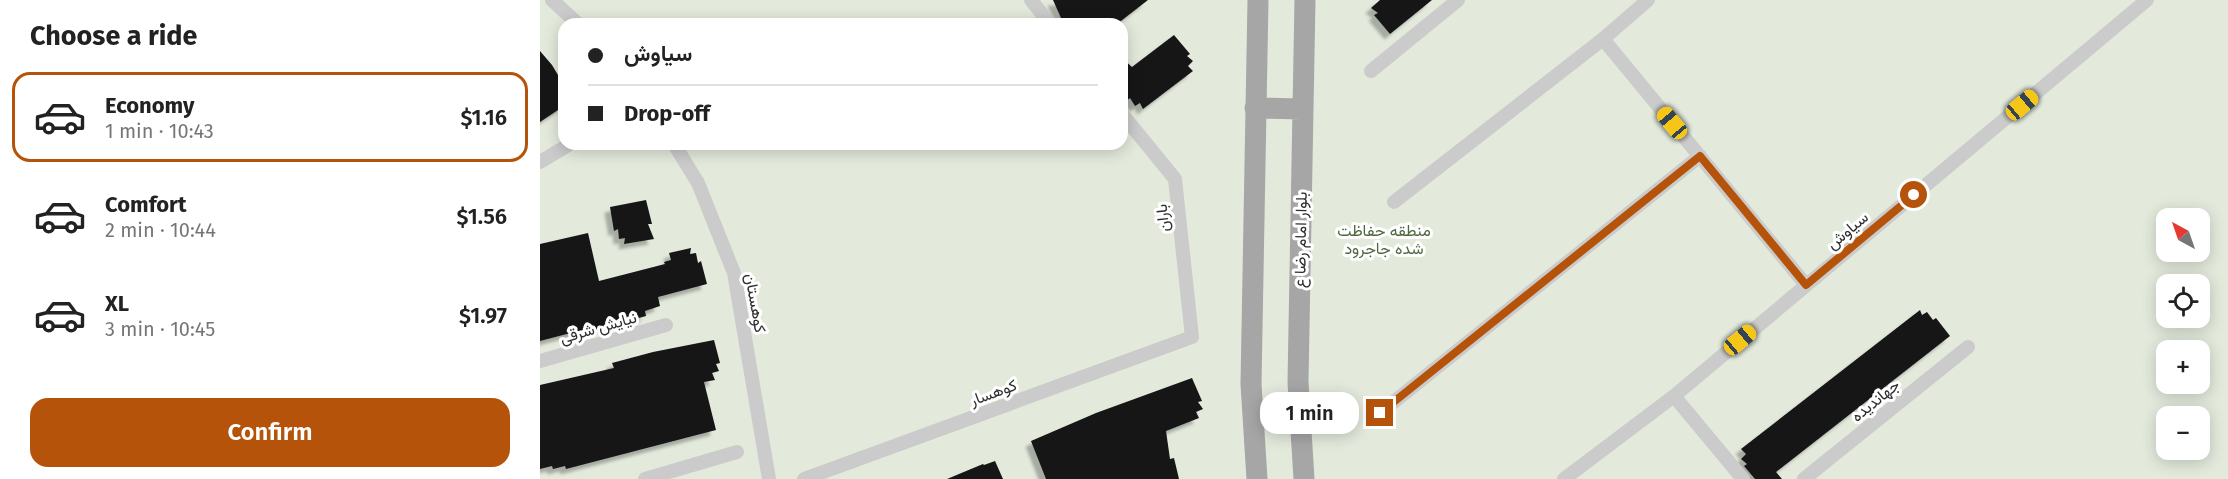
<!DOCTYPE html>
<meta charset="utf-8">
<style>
body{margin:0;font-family:"Fira Sans",Vazirmatn,sans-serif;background:#f2f2f2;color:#222;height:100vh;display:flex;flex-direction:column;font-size:22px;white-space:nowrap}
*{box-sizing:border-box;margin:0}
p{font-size:20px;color:#767676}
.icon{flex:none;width:33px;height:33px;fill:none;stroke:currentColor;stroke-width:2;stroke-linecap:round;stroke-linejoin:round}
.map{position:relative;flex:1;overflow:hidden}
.drawer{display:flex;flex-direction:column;background:#fff;width:540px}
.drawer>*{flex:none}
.banner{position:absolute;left:18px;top:18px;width:570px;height:132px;border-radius:18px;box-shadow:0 3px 15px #0003;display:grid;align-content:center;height:132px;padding:0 30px;background:#fff}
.needle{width:39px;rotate:320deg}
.controls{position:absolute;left:1616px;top:208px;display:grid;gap:12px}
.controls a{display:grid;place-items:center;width:54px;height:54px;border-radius:12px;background:#fff;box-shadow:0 3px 15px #0003;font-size:30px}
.end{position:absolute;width:27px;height:27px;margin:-14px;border:8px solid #b45309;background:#fff;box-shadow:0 0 0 3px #fff}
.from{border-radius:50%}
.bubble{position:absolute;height:42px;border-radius:18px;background:#fff;box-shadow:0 3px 15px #0003;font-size:20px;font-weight:600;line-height:42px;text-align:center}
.car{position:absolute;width:18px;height:36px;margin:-18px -9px;border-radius:8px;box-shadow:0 0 4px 2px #0007;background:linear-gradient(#f5c518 24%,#345 0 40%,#f5c518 0 76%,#345 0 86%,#f5c518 0)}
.banner b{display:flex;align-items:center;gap:21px;height:57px;font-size:22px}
.banner b+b{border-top:2px solid #e0e0e0}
.banner i{width:15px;height:15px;background:#222}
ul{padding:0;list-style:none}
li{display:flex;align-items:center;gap:18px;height:90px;margin:0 12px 9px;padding:0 18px;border:3px solid transparent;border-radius:18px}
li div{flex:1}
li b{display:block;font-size:22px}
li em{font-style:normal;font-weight:600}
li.on{border-color:#b45309}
li>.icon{width:54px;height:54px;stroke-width:1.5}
h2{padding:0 30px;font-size:27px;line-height:72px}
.cta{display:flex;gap:12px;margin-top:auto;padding:12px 30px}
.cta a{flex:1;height:69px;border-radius:18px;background:#b45309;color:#fff;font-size:24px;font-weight:600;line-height:69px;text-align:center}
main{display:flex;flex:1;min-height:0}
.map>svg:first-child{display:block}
</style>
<main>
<section class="drawer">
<h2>Choose a ride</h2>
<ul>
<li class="on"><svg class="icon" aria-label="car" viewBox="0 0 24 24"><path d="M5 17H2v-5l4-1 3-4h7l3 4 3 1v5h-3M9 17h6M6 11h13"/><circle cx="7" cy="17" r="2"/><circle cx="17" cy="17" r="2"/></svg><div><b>Economy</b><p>1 min · 10:43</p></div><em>$1.16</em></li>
<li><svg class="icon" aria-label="car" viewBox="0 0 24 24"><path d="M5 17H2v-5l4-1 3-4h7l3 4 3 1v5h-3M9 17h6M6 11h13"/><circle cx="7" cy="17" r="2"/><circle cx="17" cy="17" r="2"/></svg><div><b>Comfort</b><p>2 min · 10:44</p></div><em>$1.56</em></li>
<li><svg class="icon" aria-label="car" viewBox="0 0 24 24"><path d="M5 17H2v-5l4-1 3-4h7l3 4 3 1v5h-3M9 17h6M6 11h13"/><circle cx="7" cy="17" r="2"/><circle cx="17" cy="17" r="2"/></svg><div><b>XL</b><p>3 min · 10:45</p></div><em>$1.97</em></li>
</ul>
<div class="cta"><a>Confirm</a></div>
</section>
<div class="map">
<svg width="1688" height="479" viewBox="0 0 1688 479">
<defs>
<filter id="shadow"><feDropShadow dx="-5.5" dy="5.5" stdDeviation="1.5" flood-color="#0004"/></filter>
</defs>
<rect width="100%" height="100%" fill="#fff"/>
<path fill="#e3eadc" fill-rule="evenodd" d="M 0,0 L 1688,0 L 1688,479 L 0,479 ZM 24,24 L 582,24 L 582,144 L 24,144 ZM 1626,219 L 1659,219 L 1659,252 L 1626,252 ZM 1626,285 L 1659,285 L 1659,318 L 1626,318 ZM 1626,351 L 1659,351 L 1659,384 L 1626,384 ZM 1626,417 L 1659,417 L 1659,450 L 1626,450 Z"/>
<path fill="#151515" filter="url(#shadow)" d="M 513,0 L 608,0 L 577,24 L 528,24 L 521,18 Z
M 840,0 L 892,0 L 850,34 L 834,15 L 838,13 L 831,8 Z
M 634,35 L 650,54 L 647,56 L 653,61 L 648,66 L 653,71 L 603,109 L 600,103 L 595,106 L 590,98 L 582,105 L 582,58 L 592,67 Z
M 0,51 L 12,65 L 18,75 L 24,70 L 24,106 L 0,122 Z
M 106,200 L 112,224 L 108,224 L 114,239 L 84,244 L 85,238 L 79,239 L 78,229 L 74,231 L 70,207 Z
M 48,233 L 59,281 L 125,264 L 124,262 L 131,260 L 129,253 L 151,248 L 150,254 L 156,253 L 158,263 L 161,261 L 167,284 L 118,297 L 120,306 L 105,311 L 106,316 L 55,330 L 43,333 L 42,330 L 0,341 L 0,244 Z
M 1380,310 L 1382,315 L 1387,312 L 1393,320 L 1396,318 L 1410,336 L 1236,472 L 1242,479 L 1215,479 L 1204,466 L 1207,464 L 1201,459 L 1206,454 L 1201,449 Z
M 174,340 L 180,363 L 176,364 L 179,371 L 172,373 L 175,380 L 164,382 L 176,430 L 26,469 L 25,466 L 13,469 L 12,466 L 0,469 L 0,385 L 74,368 L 72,363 L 113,352 Z
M 652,378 L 662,401 L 658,402 L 663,409 L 656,412 L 659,418 L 626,431 L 630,459 L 634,458 L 639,479 L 506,479 L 491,441 L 556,413 Z
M 455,461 L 463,479 L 407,479 L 443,464 L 444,465 Z"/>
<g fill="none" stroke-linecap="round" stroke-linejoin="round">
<path stroke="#cbcbcb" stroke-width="14" d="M 12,0 L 38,24
M 491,0 L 510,24
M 1063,39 L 1266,285
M 831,71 L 918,0
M 134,144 L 158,183 L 194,273 L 229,479
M 0,162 L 30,144
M 854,202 L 1063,39 L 1108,0
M 0,361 L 126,325
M 1134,396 L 1203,479
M 840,413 L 1160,156
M 105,479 L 197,452
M 264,479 L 652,337 L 635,179 L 582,114
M 1024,479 L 1134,396 L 1607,0
M 1264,479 L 1428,347"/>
<path stroke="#a6a6a6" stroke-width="21" d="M 715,108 L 762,109
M 717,479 L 711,384 L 718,0
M 764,479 L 758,382 L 765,0"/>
</g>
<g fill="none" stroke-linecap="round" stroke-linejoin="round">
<path stroke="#b45309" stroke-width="8" d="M 840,413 L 1160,156 L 1266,285 L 1374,195"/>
</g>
<g text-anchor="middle" stroke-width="6" stroke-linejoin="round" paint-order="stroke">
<g font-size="16" fill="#2e2e2e" stroke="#fff">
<text transform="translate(622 218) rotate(-96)" y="6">باران</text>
<text transform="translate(1307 230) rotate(-40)" y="6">سیاوش</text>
<text transform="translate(760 240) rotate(-89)" y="6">بلوار امام رضا ع</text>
<text transform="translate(216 303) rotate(80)" y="6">کوهستان</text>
<text transform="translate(58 327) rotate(-16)" y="6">نیایش شرقی</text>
<text transform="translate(453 392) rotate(-20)" y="6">کوهسار</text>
<text transform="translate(1335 400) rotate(-39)" y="6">جهاندیده</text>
</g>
<g font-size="16" fill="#4f673e" stroke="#fff">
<text x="844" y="236">منطقه حفاظت<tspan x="844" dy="18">شده جاجرود</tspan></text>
</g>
</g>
</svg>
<div class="controls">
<a><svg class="needle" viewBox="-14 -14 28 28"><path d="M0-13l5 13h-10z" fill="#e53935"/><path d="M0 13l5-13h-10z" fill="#767676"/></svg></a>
<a><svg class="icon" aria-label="locate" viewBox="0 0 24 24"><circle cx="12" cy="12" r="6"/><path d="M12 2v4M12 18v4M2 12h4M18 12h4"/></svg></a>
<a>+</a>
<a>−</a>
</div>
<i class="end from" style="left:1374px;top:195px"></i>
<i class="end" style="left:840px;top:413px"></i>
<div class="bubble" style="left:720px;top:392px;width:99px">1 min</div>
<i class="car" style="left:1482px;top:105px;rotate:50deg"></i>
<i class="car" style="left:1132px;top:123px;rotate:320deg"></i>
<i class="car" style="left:1200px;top:340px;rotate:50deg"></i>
<div class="banner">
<b><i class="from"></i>سیاوش</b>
<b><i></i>Drop-off</b>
</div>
</div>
</main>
